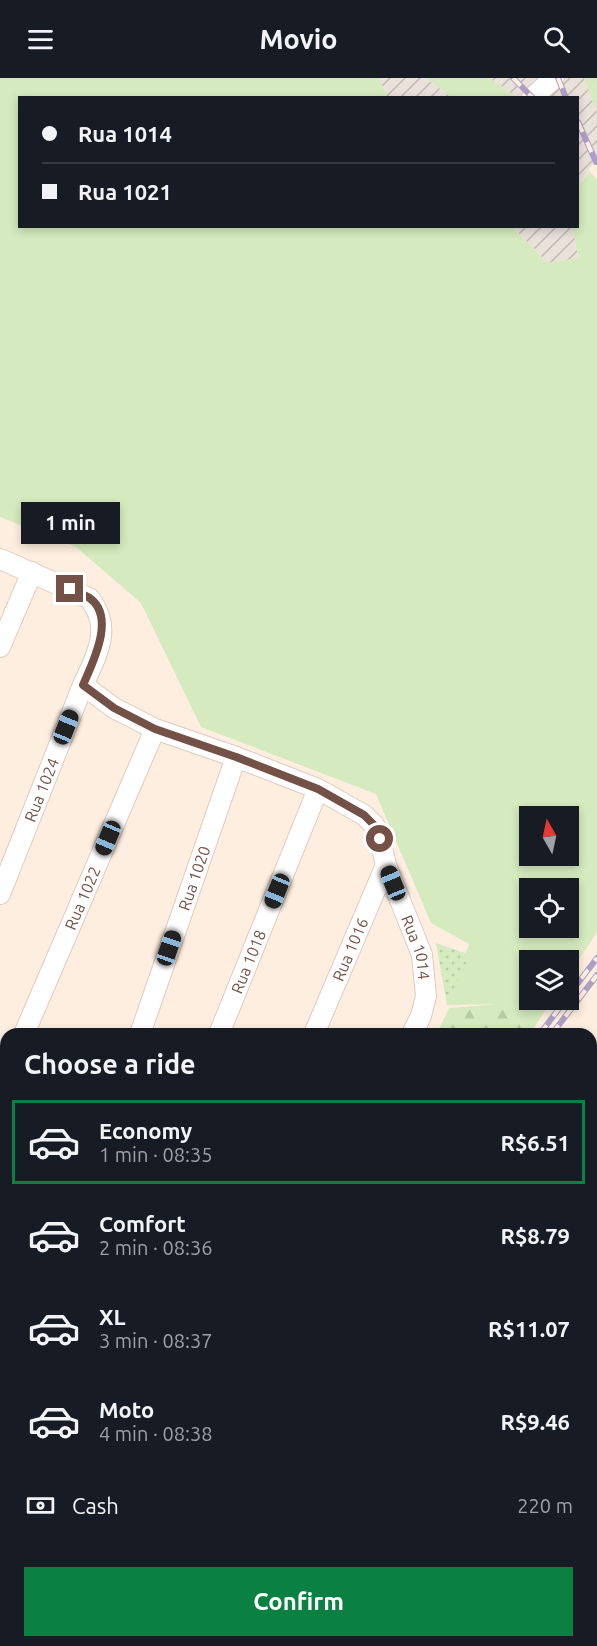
<!DOCTYPE html>
<meta charset="utf-8">
<style>
body{margin:0;font-family:Ubuntu,sans-serif;background:#20242c;color:#f1f3f6;height:100vh;display:flex;flex-direction:column;font-size:22px;white-space:nowrap}
*{box-sizing:border-box;margin:0}
p{font-size:20px;color:#9ea1a6}
.icon{flex:none;width:33px;height:33px;fill:none;stroke:currentColor;stroke-width:2;stroke-linecap:round;stroke-linejoin:round}
.map{position:relative;flex:1;overflow:hidden}
.panel{position:absolute;left:0px;top:950px;width:597px;height:620px;display:flex;flex-direction:column;background:#171b24;border-radius:18px 18px 0 0;box-shadow:0 3px 9px #0003}
.panel>*{flex:none}
.guide{position:absolute;left:18px;top:18px;width:561px;height:132px;border-radius:0px;box-shadow:0 3px 9px #0003;display:grid;align-content:center;height:132px;padding:0 24px;background:#171b24}
.needle{width:39px;rotate:351deg}
.fabs{position:absolute;left:519px;top:728px;display:grid;gap:12px}
.fabs a{display:grid;place-items:center;width:60px;height:60px;border-radius:0px;background:#171b24;box-shadow:0 3px 9px #0003;font-size:30px}
.end{position:absolute;width:27px;height:27px;margin:-14px;border:8px solid #735146;background:#fff;box-shadow:0 0 0 3px #fff}
.from{border-radius:50%}
.bubble{position:absolute;height:42px;border-radius:0px;background:#171b24;box-shadow:0 3px 9px #0003;font-size:20px;font-weight:700;line-height:42px;text-align:center}
.car{position:absolute;width:18px;height:36px;margin:-18px -9px;border-radius:8px;box-shadow:0 0 4px 2px #0007;background:linear-gradient(#222 24%,#8ab4d8 0 40%,#222 0 76%,#8ab4d8 0 86%,#222 0)}
.guide b{display:flex;align-items:center;gap:21px;height:57px;font-size:22px}
.guide b+b{border-top:2px solid #363941}
.guide i{width:15px;height:15px;background:#f1f3f6}
ul{padding:0;list-style:none}
li{display:flex;align-items:center;gap:18px;height:84px;margin:0 12px 9px;padding:0 12px;border:3px solid transparent;border-radius:0px}
li div{flex:1}
li b{display:block;font-size:22px}
li em{font-style:normal;font-weight:700}
li.active{border-color:#0b8043}
li>.icon{width:54px;height:54px;stroke-width:1.5}
h2{padding:0 24px;font-size:27px;line-height:72px}
.pay{display:flex;align-items:center;gap:15px;height:66px;padding:0 24px;font-size:22px}
.pay p{margin-inline-start:auto}
.action{display:flex;gap:12px;margin-top:auto;padding:12px 24px}
.action a{flex:1;height:69px;border-radius:0px;background:#0b8043;color:#fff;font-size:24px;font-weight:700;line-height:69px;text-align:center}
header{display:flex;justify-content:space-between;align-items:center;height:78px;padding:0 24px;background:#171b24;font-size:27px;font-weight:700}
.map>svg:first-child{display:block}
</style>
<header><svg class="icon" aria-label="menu" viewBox="0 0 24 24"><path d="M4 6h16M4 12h16M4 18h16"/></svg>Movio<svg class="icon" aria-label="search" viewBox="0 0 24 24"><circle cx="10" cy="10" r="6"/><path d="M15 15l6 6"/></svg></header>
<div class="map">
<svg width="597" height="1568" viewBox="0 0 597 1568">
<defs>
<pattern id="industrial-furrows" width="10" height="10" patternUnits="userSpaceOnUse" patternTransform="scale(1.5)"><rect width="10" height="10" fill="#eae1db"/><path d="M-1 1l2-2M0 10L10 0M9 11l2-2" fill="none" stroke="#c2b9b3"/></pattern>
<pattern id="forest-firs" width="22" height="20" patternUnits="userSpaceOnUse" patternTransform="scale(1.5)"><rect width="22" height="20" fill="#d5eabe"/><path d="M5 1l3.5 6h-7zM16 11l3.5 6h-7z" fill="#bacaa5"/></pattern>
<pattern id="park-dots" width="8" height="8" patternUnits="userSpaceOnUse" patternTransform="scale(1.5)"><rect width="8" height="8" fill="#d5eabe"/><path d="M2 2h.1M6 6h.1" fill="none" stroke="#bacaa5" stroke-width="1.8" stroke-linecap="round"/></pattern>
</defs>
<rect width="100%" height="100%" fill="#fdeedf"/>
<path fill="url(#industrial-furrows)" d="M 379,0 L 426,0 L 451,19 L 387,19 Z
M 489,0 L 584,0 L 597,34 L 597,79 L 578,109 L 578,20 L 517,19 Z
M 512,149 L 572,149 L 579,180 L 548,185 Z"/>
<path fill="#d5eabe" fill-rule="evenodd" d="M 0,0 L 379,0 L 387,19 L 20,20 L 20,148 L 512,149 L 548,185 L 579,180 L 572,149 L 578,148 L 578,109 L 589,93 L 597,102 L 597,854 L 569,897 L 568,882 L 530,882 L 530,921 L 553,921 L 531,954 L 499,926 L 447,927 L 469,866 L 431,845 L 376,716 L 201,649 L 141,525 L 76,469 L 0,439 ZM 530,738 L 568,738 L 568,777 L 530,777 ZM 530,810 L 568,810 L 568,849 L 530,849 Z
M 426,0 L 489,0 L 517,19 L 451,19 Z"/>
<path fill="url(#forest-firs)" d="M 584,0 L 597,0 L 597,34 Z
M 499,926 L 531,954 L 530,955 L 437,955 L 449,930 Z"/>
<path fill="url(#park-dots)" d="M 436,865 L 470,877 L 447,927 Z"/>
<g fill="none" stroke-linecap="round" stroke-linejoin="round">
<g stroke="#e2cabe" stroke-width="22">
<g id="minor">
<path d="M 532,20 L 554,0"/>
<path id="s1" d="M 0,481 L 89,520 C 113,550 97,576 83,607 L 114,630 L 155,651 L 236,679 L 318,711 L 364,737 L 374,747 L 380,761 L 386,787 L 422,877 L 426,918 L 421,938 L 412,956"/>
<path d="M 0,569 L 32,494"/>
<path id="s2" d="M 0,816 L 83,607"/>
<path id="s3" d="M 24,956 L 155,651"/>
<path id="s4" d="M 140,956 L 236,679"/>
<path id="s5" d="M 219,956 L 318,711"/>
<path id="s6" d="M 314,956 L 386,787"/>
<path d="M 0,990 L 6,995"/>
<path d="M 0,1018 L 6,1014"/>
<path d="M 591,1118 L 597,1076"/>
<path d="M 0,1193 L 6,1195"/>
<path d="M 591,1215 L 597,1216"/>
<path d="M 591,1233 L 597,1234"/>
<path d="M 0,1347 L 6,1349"/>
<path d="M 0,1484 L 6,1482"/>
<path d="M 591,1509 L 597,1511"/>
<path d="M 139,1563 L 139,1568"/>
<path d="M 208,1568 L 209,1563"/>
</g>
</g>
<use href="#minor" stroke="#fff" stroke-width="20"/>
<g stroke="#af9ec5" stroke-width="6">
<path id="rail" d="M 513,0 L 533,20
M 558,0 L 566,20
M 578,44 L 596,84
M 568,918 L 597,880
M 540,956 L 566,921
M 552,956 L 597,897
M 251,1568 L 251,1563
M 261,1568 L 261,1563"/>
</g>
<use href="#rail" stroke="#fff2e5" stroke-width="4" stroke-dasharray="11" stroke-linecap="butt"/>
</g>
<g fill="none" stroke-linecap="round" stroke-linejoin="round">
<path stroke="#735146" stroke-width="8" d="M 70,511 C 76,514 82,516 88,519 C 117,537 93,584 83,607 L 114,630 L 155,651 L 236,679 L 318,711 L 364,737 L 374,747 L 380,761"/>
</g>
<g text-anchor="middle" stroke-width="4.5" stroke-linejoin="round" paint-order="stroke">
<g font-size="16" fill="#735146" stroke="#fff2e5">
<text dy="6" stroke="none"><textPath href="#s2" startOffset="112">Rua 1024</textPath></text>
<text dy="6" stroke="none"><textPath href="#s4" startOffset="165">Rua 1020</textPath></text>
<text dy="6" stroke="none"><textPath href="#s3" startOffset="148">Rua 1022</textPath></text>
<text dy="6" stroke="none"><textPath href="#s6" startOffset="92">Rua 1016</textPath></text>
<text dy="6" stroke="none"><textPath href="#s1" startOffset="646">Rua 1014</textPath></text>
<text dy="6" stroke="none"><textPath href="#s5" startOffset="78">Rua 1018</textPath></text>
</g>
</g>
</svg>
<div class="fabs">
<a><svg class="needle" viewBox="-14 -14 28 28"><path d="M0-13l5 13h-10z" fill="#e53935"/><path d="M0 13l5-13h-10z" fill="#9ea1a6"/></svg></a>
<a><svg class="icon" aria-label="locate" viewBox="0 0 24 24"><circle cx="12" cy="12" r="6"/><path d="M12 2v4M12 18v4M2 12h4M18 12h4"/></svg></a>
<a><svg class="icon" aria-label="layers" viewBox="0 0 24 24"><path d="M12 4l9 5-9 5-9-5zM3 14l9 5 9-5"/></svg></a>
</div>
<i class="end from" style="left:380px;top:761px"></i>
<i class="end" style="left:70px;top:511px"></i>
<div class="bubble" style="left:21px;top:424px;width:99px">1 min</div>
<i class="car" style="left:66px;top:649px;rotate:22deg"></i>
<i class="car" style="left:108px;top:760px;rotate:203deg"></i>
<i class="car" style="left:393px;top:805px;rotate:338deg"></i>
<i class="car" style="left:277px;top:813px;rotate:202deg"></i>
<i class="car" style="left:169px;top:870px;rotate:19deg"></i>
<div class="guide">
<b><i class="from"></i>Rua 1014</b>
<b><i></i>Rua 1021</b>
</div>
<section class="panel">
<h2>Choose a ride</h2>
<ul>
<li class="active"><svg class="icon" aria-label="car" viewBox="0 0 24 24"><path d="M5 17H2v-5l4-1 3-4h7l3 4 3 1v5h-3M9 17h6M6 11h13"/><circle cx="7" cy="17" r="2"/><circle cx="17" cy="17" r="2"/></svg><div><b>Economy</b><p>1 min · 08:35</p></div><em>R$6.51</em></li>
<li><svg class="icon" aria-label="car" viewBox="0 0 24 24"><path d="M5 17H2v-5l4-1 3-4h7l3 4 3 1v5h-3M9 17h6M6 11h13"/><circle cx="7" cy="17" r="2"/><circle cx="17" cy="17" r="2"/></svg><div><b>Comfort</b><p>2 min · 08:36</p></div><em>R$8.79</em></li>
<li><svg class="icon" aria-label="car" viewBox="0 0 24 24"><path d="M5 17H2v-5l4-1 3-4h7l3 4 3 1v5h-3M9 17h6M6 11h13"/><circle cx="7" cy="17" r="2"/><circle cx="17" cy="17" r="2"/></svg><div><b>XL</b><p>3 min · 08:37</p></div><em>R$11.07</em></li>
<li><svg class="icon" aria-label="car" viewBox="0 0 24 24"><path d="M5 17H2v-5l4-1 3-4h7l3 4 3 1v5h-3M9 17h6M6 11h13"/><circle cx="7" cy="17" r="2"/><circle cx="17" cy="17" r="2"/></svg><div><b>Moto</b><p>4 min · 08:38</p></div><em>R$9.46</em></li>
</ul>
<div class="pay"><svg class="icon" aria-label="cash" viewBox="0 0 24 24"><path d="M3 7h18v10H3z"/><circle cx="12" cy="12" r="2"/></svg>Cash<p>220 m</p></div>
<div class="action"><a>Confirm</a></div>
</section>
</div>
